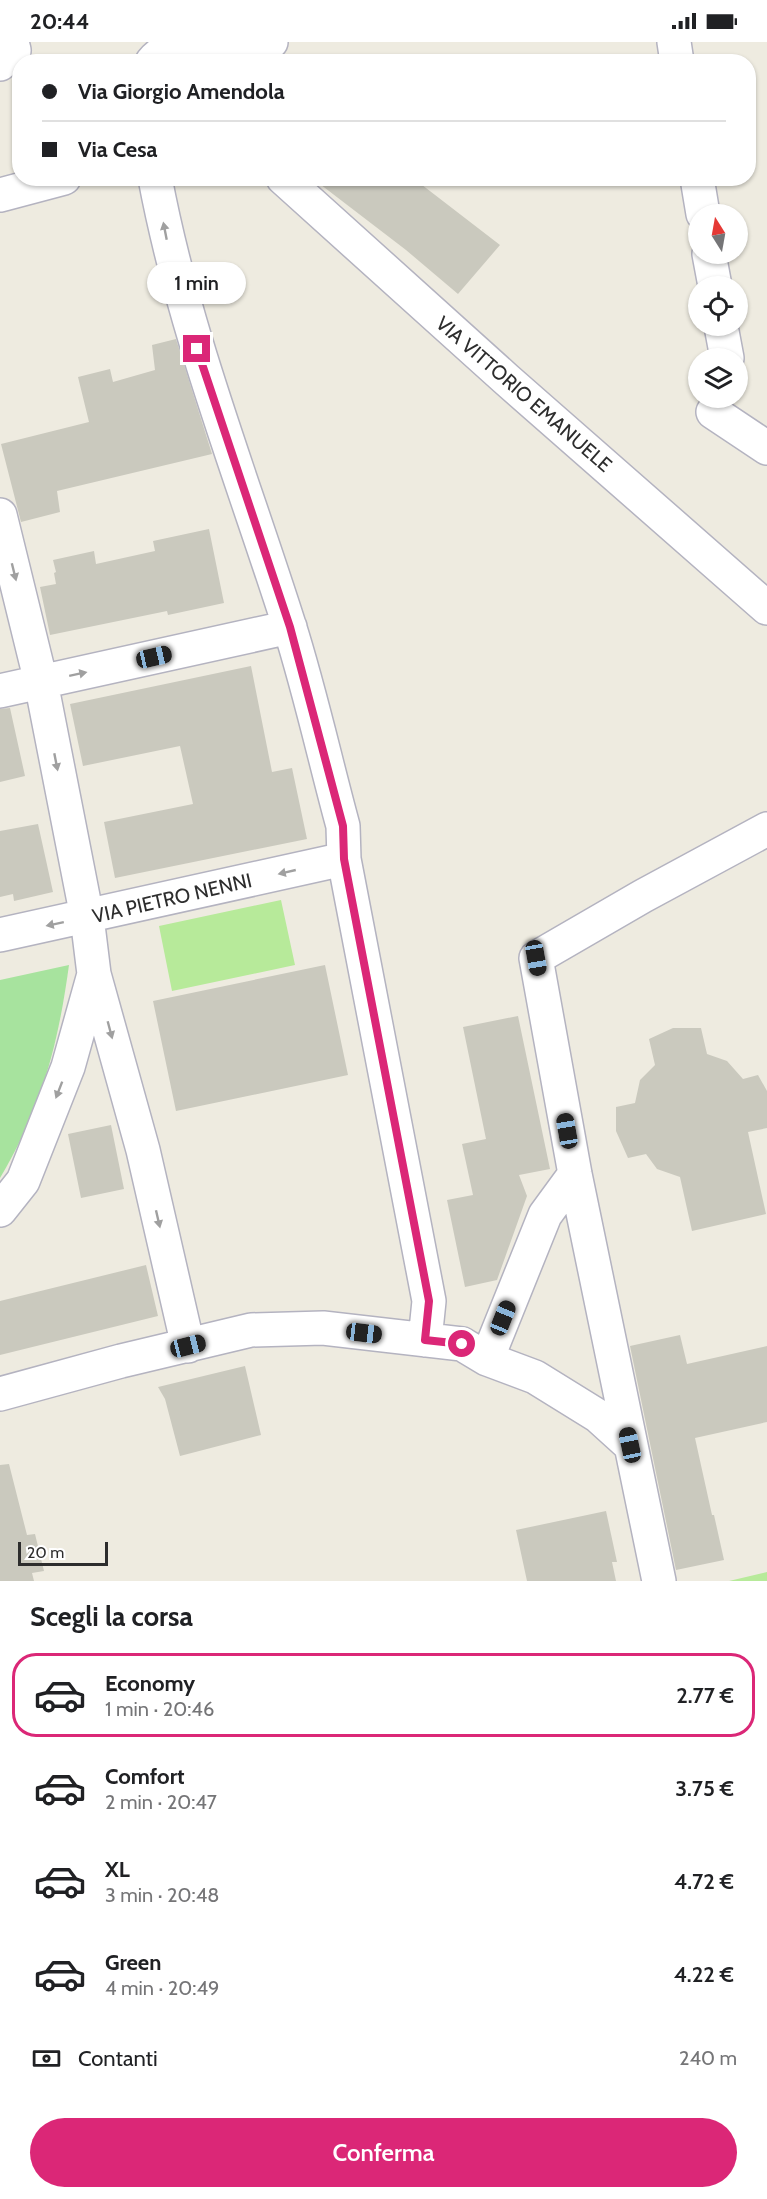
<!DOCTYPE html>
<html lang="it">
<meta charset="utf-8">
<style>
body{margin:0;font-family:Cabin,sans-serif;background:#f2f2f2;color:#202124;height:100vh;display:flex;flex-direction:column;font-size:22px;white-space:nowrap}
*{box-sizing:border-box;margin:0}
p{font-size:20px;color:#757577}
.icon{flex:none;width:33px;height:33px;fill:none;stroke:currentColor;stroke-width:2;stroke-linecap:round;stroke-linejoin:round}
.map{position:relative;height:1539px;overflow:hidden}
.sheet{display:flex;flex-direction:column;background:#fff;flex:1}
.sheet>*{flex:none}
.hud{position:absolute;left:12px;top:12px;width:744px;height:132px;border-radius:24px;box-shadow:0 2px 4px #0004;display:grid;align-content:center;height:132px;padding:0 30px;background:#fff}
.needle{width:39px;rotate:349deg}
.buttons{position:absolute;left:688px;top:162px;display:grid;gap:12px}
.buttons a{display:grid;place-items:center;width:60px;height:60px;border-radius:50%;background:#fff;box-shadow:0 2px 4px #0004;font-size:30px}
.scale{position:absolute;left:18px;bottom:15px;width:90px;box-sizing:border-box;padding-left:6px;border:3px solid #2d2d2d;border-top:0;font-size:16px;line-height:21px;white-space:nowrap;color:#2d2d2d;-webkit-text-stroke:4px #fff;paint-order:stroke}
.end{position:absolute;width:27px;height:27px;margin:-14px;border:8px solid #db2777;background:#fff;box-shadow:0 0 0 3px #fff}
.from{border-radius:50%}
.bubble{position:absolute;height:42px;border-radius:21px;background:#fff;box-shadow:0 2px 4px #0004;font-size:20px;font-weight:600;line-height:42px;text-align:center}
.car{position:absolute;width:18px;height:36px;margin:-18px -9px;border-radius:8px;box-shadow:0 0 4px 2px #0007;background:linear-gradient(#222 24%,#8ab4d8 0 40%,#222 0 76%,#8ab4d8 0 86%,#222 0)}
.hud b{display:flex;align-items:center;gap:21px;height:57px;font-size:22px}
.hud b+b{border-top:2px solid #e0e0e0}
.hud i{width:15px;height:15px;background:#202124}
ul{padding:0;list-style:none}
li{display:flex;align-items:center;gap:18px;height:84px;margin:0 12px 9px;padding:0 18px;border:3px solid transparent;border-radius:24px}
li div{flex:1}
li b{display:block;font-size:22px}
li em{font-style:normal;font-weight:600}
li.active{border-color:#db2777}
li>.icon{width:54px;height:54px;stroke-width:1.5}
h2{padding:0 30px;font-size:27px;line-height:72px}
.pay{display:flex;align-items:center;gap:15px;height:66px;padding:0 30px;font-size:22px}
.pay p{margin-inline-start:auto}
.primary-button{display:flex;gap:12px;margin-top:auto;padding:12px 30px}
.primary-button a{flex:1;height:69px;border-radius:36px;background:#db2777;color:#fff;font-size:24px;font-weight:600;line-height:69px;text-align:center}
.status{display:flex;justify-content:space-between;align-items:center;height:42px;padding:0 30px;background:#fff;direction:ltr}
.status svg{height:16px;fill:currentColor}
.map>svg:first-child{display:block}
</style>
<div class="status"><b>20:44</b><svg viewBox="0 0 49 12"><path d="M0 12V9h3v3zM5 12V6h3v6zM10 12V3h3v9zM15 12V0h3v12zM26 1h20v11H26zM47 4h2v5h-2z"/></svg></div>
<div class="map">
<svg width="767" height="1539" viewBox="0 0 767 1539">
<rect width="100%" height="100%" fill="#eeebe0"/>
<path fill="#a7e39e" d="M 69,923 C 58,1003 42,1065 0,1136 L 0,938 Z"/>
<path fill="#b7ea9a" d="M 281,858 L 295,923 L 172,949 L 159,884 Z
M 767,1530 L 767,1539 L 729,1539 Z"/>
<path fill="#cac9be" d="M 312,136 L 413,136 L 500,203 L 458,252 L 406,208 Z
M 176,297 L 212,412 L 57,449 L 60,470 L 21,480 L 1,402 L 89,380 L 78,335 L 110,327 L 113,340 L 155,328 L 152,303 Z
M 209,487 L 224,561 L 168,573 L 167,569 L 50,593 L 40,545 L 56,542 L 54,531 L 56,530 L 53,518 L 94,509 L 96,522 L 155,509 L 153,499 Z
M 251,624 L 272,730 L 292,726 L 307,797 L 115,836 L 104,780 L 193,762 L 180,704 L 83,724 L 70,662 Z
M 10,666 L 25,734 L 0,740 L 0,667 Z
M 38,782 L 53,850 L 14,859 L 13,852 L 0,855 L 0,789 Z
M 325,923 L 348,1033 L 176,1069 L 153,959 Z
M 518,974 L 550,1127 L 519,1133 L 527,1154 L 497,1238 L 465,1245 L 447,1158 L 473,1153 L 462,1102 L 486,1097 L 463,985 Z
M 673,986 L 701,986 L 707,1012 L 727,1019 L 743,1037 L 758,1033 L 767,1049 L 767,1086 L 748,1090 L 766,1172 L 692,1189 L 680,1135 L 657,1127 L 646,1112 L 628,1116 L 616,1089 L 616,1065 L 635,1061 L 640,1038 L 655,1023 L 649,997 Z
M 111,1083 L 124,1147 L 81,1156 L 68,1092 Z
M 146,1223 L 158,1274 L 0,1313 L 0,1259 Z
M 680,1293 L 687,1322 L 767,1304 L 767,1380 L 695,1396 L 712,1473 L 714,1473 L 724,1518 L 676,1528 L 630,1304 Z
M 245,1324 L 261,1393 L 180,1414 L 165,1357 L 158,1345 Z
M 9,1422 L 27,1493 L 35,1492 L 44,1529 L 32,1531 L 34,1539 L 0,1539 L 0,1423 Z
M 606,1469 L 617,1520 L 612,1520 L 616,1539 L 527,1539 L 516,1488 Z"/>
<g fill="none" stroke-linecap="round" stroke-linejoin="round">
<g stroke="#b4b3c0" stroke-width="36">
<path id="minor" d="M 674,0 L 677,20
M 218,19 L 244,4 L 271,0
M 152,20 C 164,5 186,0 204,7 C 209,10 214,16 219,20
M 0,22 L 14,8 L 12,0
M 155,136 C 184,290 242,435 289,583 C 310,649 325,718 343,784 L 344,817 L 429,1259 L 425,1298
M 283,136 L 506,337 L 767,566
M 697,136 L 703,172
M 0,153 L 64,136
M 709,212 L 715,244
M 721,284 L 727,316
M 713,370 L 767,406
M 0,473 L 41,640 L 87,875 L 94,932 L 143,1108 L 188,1304
M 0,649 L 290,585
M 0,893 L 344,817
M 0,1168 L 23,1139 L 68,1025 L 94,932
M 487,1317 L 545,1173 L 575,1132
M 0,1352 L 121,1319 L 251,1288 L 323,1286 L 462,1302 L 487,1317 L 535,1335 L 598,1374 L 630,1403
M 659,1539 L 575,1132 L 536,916 L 643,854 L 767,787"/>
</g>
<use href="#minor" stroke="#fff" stroke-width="33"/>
</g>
<defs><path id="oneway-solid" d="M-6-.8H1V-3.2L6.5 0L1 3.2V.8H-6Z" transform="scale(1.5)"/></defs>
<g fill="#a0a0a0">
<use href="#oneway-solid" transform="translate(165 189) rotate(-101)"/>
<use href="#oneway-solid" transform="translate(14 530) rotate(76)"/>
<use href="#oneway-solid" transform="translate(78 632) rotate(-12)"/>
<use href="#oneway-solid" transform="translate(56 720) rotate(79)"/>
<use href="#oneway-solid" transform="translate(287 830) rotate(167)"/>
<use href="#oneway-solid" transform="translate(55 882) rotate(168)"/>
<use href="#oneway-solid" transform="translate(110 988) rotate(75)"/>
<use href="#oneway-solid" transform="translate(59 1048) rotate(111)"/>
<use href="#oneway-solid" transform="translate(158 1177) rotate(77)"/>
</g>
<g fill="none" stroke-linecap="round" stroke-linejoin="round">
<path stroke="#db2777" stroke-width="8" d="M 197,307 L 290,585 L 343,784 L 344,817 L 429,1259 L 425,1298 L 462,1302"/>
</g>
<g text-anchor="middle" stroke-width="5" stroke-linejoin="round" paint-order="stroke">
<g font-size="20" fill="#2d2d2d" stroke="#fff">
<text transform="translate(524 352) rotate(41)" y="7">VIA VITTORIO EMANUELE</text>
<text transform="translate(172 856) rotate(-13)" y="7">VIA PIETRO NENNI</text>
</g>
</g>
</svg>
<div class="buttons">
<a><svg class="needle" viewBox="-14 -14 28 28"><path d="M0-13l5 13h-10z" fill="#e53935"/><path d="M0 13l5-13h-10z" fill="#757577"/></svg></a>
<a><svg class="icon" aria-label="locate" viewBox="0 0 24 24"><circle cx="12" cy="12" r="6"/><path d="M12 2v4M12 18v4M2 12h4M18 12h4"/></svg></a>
<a><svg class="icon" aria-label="layers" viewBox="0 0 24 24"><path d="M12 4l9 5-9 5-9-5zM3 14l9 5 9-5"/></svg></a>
</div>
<div class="scale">20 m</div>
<i class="end from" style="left:462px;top:1302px"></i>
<i class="end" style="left:197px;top:307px"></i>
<div class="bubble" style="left:147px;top:220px;width:99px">1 min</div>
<i class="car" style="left:154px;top:615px;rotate:77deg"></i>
<i class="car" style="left:536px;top:916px;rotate:170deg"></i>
<i class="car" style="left:567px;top:1089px;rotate:350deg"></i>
<i class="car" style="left:503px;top:1276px;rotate:22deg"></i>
<i class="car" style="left:364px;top:1291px;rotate:97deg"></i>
<i class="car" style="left:188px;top:1304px;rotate:76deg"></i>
<i class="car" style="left:630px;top:1403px;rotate:348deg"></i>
<div class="hud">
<b><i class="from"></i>Via Giorgio Amendola</b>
<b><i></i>Via Cesa</b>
</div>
</div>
<section class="sheet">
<h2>Scegli la corsa</h2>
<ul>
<li class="active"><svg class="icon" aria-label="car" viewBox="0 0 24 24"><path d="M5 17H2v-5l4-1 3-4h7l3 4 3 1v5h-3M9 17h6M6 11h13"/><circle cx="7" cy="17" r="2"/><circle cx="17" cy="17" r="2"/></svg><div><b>Economy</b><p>1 min · 20:46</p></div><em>2.77 €</em></li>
<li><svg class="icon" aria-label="car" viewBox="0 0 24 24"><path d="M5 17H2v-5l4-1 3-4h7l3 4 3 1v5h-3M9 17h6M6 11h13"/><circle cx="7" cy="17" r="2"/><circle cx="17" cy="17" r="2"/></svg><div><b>Comfort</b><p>2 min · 20:47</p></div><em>3.75 €</em></li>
<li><svg class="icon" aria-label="car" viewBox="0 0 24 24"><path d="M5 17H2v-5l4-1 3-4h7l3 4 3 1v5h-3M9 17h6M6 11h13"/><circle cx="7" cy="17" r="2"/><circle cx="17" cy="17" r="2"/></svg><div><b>XL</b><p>3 min · 20:48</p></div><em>4.72 €</em></li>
<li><svg class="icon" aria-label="car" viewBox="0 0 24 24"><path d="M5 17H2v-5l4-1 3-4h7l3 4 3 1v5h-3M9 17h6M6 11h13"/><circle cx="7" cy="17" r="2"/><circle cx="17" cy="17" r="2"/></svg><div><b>Green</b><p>4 min · 20:49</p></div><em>4.22 €</em></li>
</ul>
<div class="pay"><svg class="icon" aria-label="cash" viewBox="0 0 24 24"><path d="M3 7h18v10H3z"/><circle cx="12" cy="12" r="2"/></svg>Contanti<p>240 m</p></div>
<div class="primary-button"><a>Conferma</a></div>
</section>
